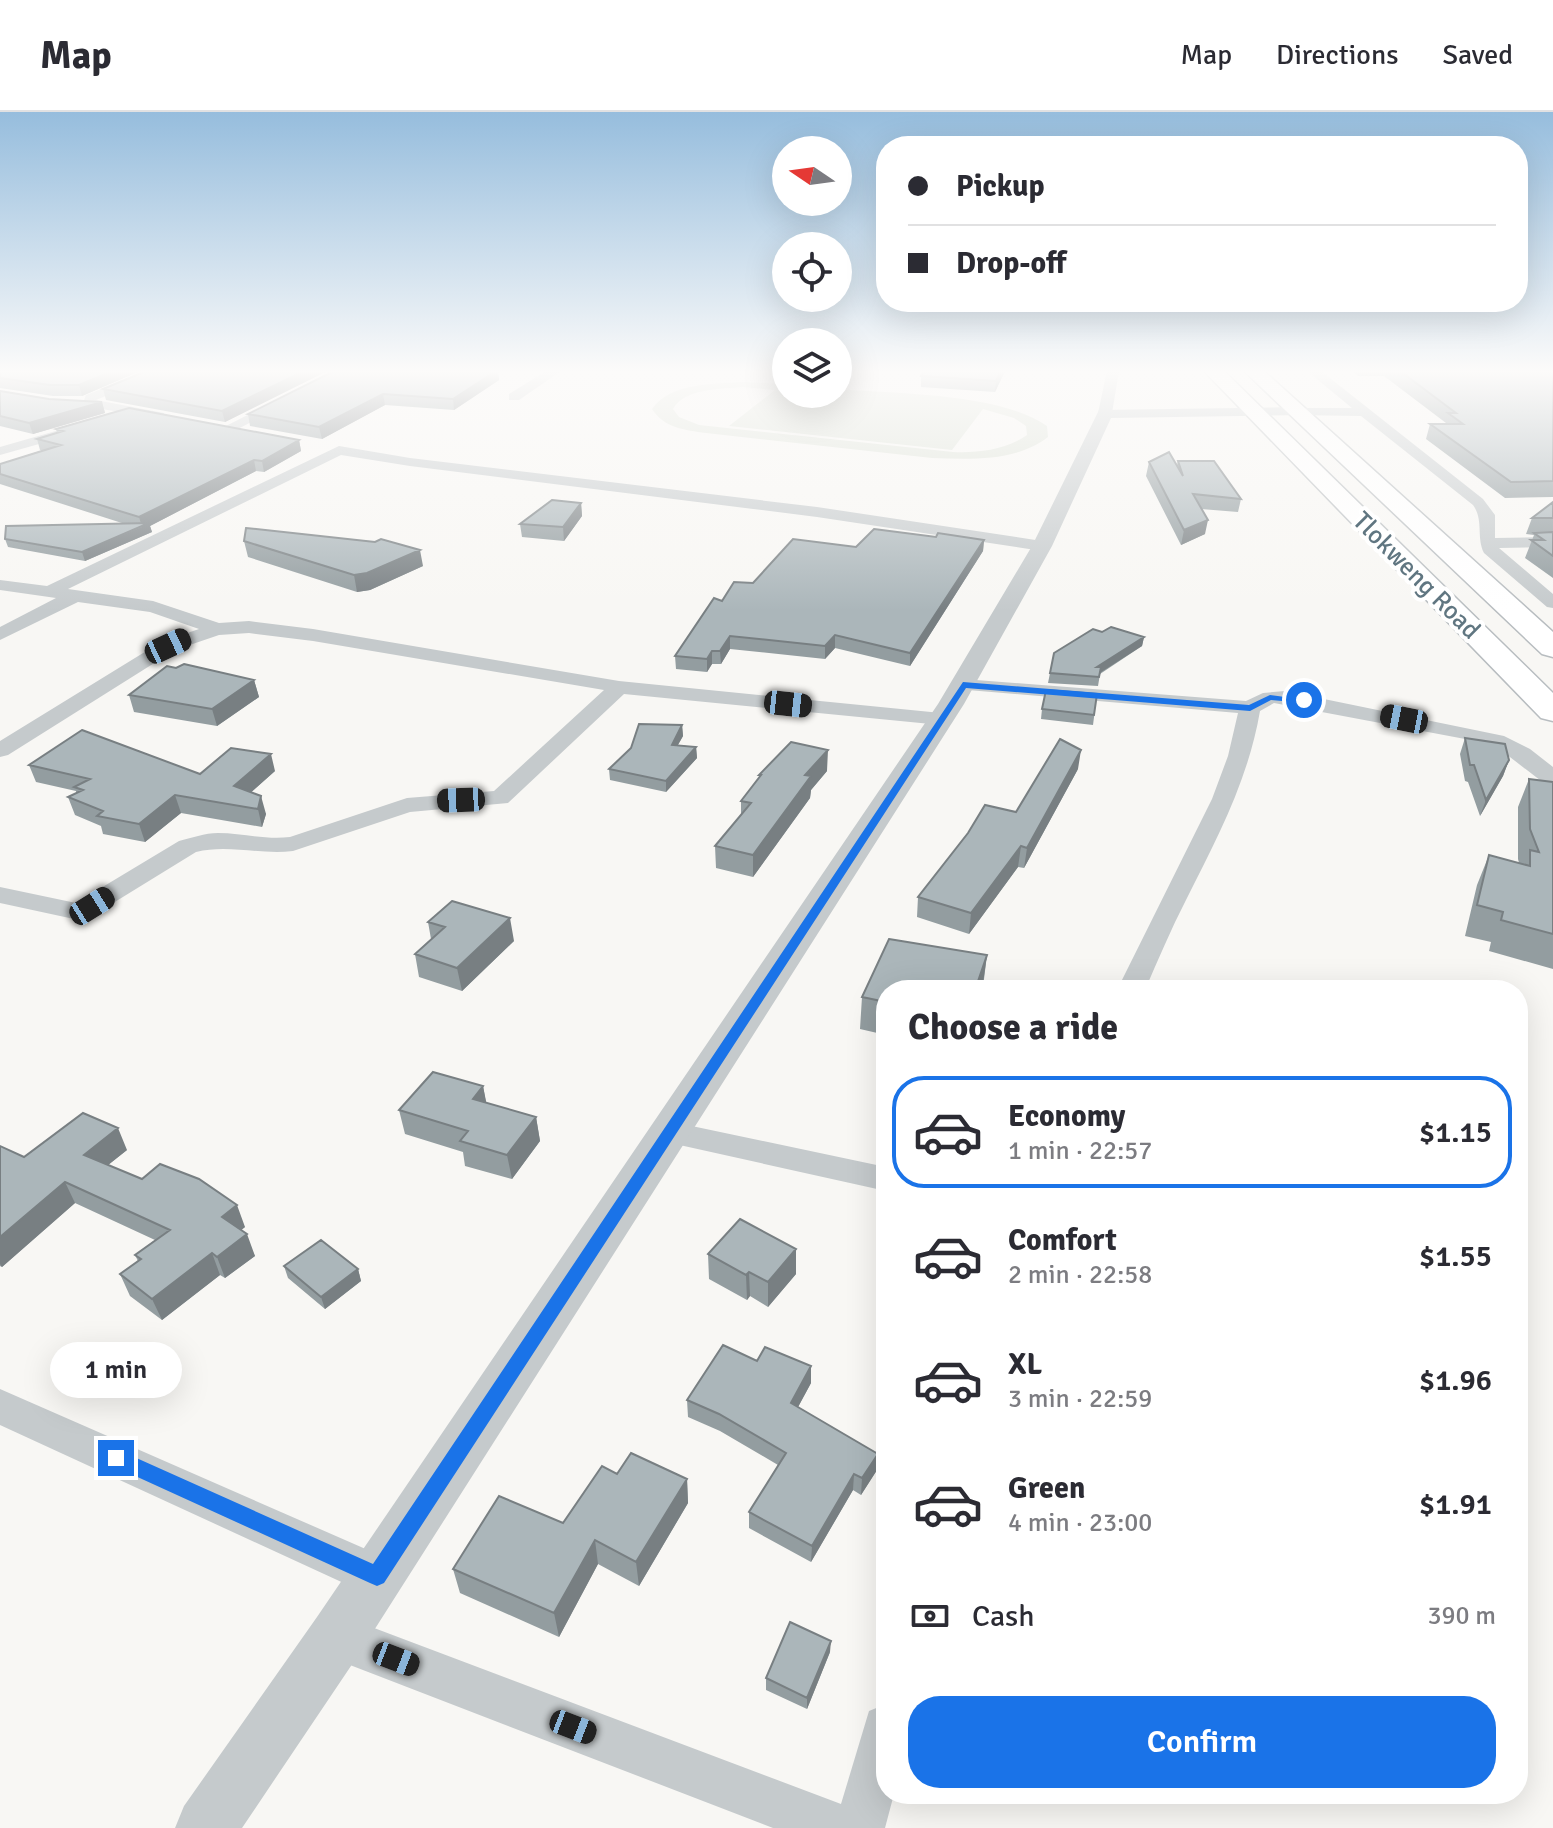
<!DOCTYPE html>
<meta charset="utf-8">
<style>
body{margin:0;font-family:Signika,sans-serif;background:#f7f7f7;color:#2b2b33;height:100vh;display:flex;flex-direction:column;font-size:30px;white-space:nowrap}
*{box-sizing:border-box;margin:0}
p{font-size:26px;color:#7c7c81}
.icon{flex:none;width:44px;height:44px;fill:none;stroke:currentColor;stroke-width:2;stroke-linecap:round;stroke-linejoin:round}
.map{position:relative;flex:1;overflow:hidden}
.side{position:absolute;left:876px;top:868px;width:652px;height:824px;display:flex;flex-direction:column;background:#fff;border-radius:32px;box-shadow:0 8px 32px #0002}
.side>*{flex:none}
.guide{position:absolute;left:876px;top:24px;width:652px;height:176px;border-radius:32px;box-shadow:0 8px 32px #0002;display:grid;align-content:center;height:176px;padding:0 32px;background:#fff}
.needle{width:52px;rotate:283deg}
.buttons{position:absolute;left:772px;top:24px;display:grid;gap:16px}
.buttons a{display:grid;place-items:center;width:80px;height:80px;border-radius:50%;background:#fff;box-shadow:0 8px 32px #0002;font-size:40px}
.end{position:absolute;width:36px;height:36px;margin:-18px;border:10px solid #1a73e8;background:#fff;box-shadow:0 0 0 4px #fff}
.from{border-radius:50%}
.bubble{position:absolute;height:56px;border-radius:28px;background:#fff;box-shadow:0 8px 32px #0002;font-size:26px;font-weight:600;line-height:56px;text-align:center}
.car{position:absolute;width:24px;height:48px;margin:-24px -12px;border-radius:10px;box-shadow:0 0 6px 2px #0007;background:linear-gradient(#222 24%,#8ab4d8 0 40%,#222 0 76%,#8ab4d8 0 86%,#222 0)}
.guide b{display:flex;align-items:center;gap:28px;height:76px;font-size:30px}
.guide b+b{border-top:2px solid #e1e1e2}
.guide i{width:20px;height:20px;background:#2b2b33}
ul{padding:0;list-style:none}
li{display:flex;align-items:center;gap:24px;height:112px;margin:0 16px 12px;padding:0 16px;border:4px solid transparent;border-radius:32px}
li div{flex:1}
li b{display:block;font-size:30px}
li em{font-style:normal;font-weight:600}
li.on{border-color:#1a73e8}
li>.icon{width:72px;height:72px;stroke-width:1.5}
h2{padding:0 32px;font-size:36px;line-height:96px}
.pay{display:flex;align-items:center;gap:20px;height:88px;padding:0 32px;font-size:30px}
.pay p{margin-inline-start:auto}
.button{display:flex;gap:16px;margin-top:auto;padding:16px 32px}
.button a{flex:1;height:92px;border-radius:32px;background:#1a73e8;color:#fff;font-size:32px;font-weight:600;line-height:92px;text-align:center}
header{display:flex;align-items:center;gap:48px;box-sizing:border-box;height:112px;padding:0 40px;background:#fff;border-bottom:2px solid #e1e1e2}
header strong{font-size:38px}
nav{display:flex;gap:44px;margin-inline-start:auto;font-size:28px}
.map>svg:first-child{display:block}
</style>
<header>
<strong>Map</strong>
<nav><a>Map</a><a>Directions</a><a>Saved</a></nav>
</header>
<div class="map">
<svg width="1553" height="1716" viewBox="0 0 1553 1716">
<rect width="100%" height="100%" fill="#f8f7f4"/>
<path fill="#dae0d5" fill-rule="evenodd" d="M 742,270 L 786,272 L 786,282 L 838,282 L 838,277 C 897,282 1000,281 1047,314 L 1048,325 C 1015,350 972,347 932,346 L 706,321 C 685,318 664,316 652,297 C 670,271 713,272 742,270 ZM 743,275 L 775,278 L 729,314 L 952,338 L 983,297 L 1014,306 L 1026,314 L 1027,323 C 1006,338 978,341 953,340 L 699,313 L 679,305 L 673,297 C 685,276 721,277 743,275 Z"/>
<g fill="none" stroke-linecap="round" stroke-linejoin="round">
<g stroke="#b8bdc0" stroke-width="3">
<path id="primary" d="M 1204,259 L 1224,259 L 1553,581 L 1553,609 L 1541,606 Z
M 1244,259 L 1264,259 L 1553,520 L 1553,545 L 1542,542 Z"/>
</g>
<path fill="#c5cacc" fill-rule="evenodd" d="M 148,259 L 165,259 L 96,288 L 164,301 L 164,307 L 89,295 L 83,291 L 86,283 Z
M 334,259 L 350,259 L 234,319 L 222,316 Z
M 546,259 L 561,259 L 519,288 L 509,288 L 509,282 Z
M 1107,259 L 1119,259 L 1112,301 L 1105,305 L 1098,301 Z
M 1307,259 L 1321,259 L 1483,387 L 1495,403 L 1495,426 L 1553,425 L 1553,435 L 1499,436 L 1553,482 L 1553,496 L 1547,495 L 1484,441 C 1476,425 1484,408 1473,393 L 1361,304 L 1293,303 L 1293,297 L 1298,296 L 1352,296 Z
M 73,314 L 78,315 L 78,321 L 0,343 L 0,335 Z
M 339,334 L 410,346 L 817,395 L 1042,429 L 1050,434 L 1042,439 L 817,405 L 410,354 L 341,343 L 68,477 L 153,489 L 219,511 L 249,509 L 313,517 L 619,569 L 941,601 L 952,607 L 941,613 L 624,582 L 508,691 L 410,700 L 293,739 C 260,743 228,732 196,740 L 92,804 L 74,807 L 0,791 L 0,775 L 76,791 L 179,729 C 191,726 205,721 218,721 C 242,721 265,728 290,725 L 407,686 L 494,679 L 604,578 L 313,529 L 249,521 L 219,523 L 175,538 L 8,643 L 0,645 L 0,629 L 161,530 L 199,517 L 150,500 L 78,490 L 0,528 L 0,515 L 56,486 L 0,478 L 0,468 L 47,474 Z
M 963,567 L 1246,589 L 1263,581 L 1285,579 L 1504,624 L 1530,637 L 1553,655 L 1553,674 L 1545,672 L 1506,642 L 1481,630 L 1274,591 L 1260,599 C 1248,669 1217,726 1186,788 C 1171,817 1158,848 1145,878 L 1117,878 L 1212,687 L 1228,644 L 1238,601 L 956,577 L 953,573 Z
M 668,1009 L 886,1055 L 886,1079 L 657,1028 L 652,1020 L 657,1012 Z
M 0,1277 L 393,1449 L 399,1464 L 393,1479 L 377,1485 L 361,1479 L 0,1313 Z
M 337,1502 L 841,1692 L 869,1599 L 886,1592 L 886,1682 L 894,1682 L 885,1716 L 773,1716 L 337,1548 L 321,1541 L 314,1525 L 321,1509 Z"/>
<path fill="#c5cacc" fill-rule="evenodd" d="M 1298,295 L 1304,297 L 1304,303 L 1111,306 L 1052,434 L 964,592 L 357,1545 L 242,1716 L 175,1716 L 184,1694 L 317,1505 L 938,592 L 1032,434 L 1099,298 Z"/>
<use href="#primary" fill="#fff" fill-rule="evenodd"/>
</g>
<path fill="#939da0" d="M 0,259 L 140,259 L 82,284 L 53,284 L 0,276 Z
M 146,259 L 327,259 L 225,310 L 106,288 L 103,277 Z
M 334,259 L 498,259 L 499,268 L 454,298 L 385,293 L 322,327 L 250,314 L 248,302 Z
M 838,259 L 848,259 L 843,266 L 838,266 Z
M 925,259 L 1005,259 L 995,280 L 921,275 L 921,264 Z
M 1352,259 L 1553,259 L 1553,385 L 1505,386 L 1426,327 L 1430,312 L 1446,311 L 1384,264 L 1358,264 Z
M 0,279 L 49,287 L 102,290 L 105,301 L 33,322 L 0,314 Z
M 56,317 L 299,328 L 301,339 L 264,360 L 256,359 L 150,414 L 152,420 L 85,449 L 8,435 L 5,427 L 125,412 L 0,372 L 0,352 L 43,338 L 40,338 L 37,327 L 57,321 Z
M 1178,349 L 1241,387 L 1238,400 L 1201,397 L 1205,422 L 1181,433 L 1146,364 L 1149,350 L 1177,353 Z
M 1553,390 L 1553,466 L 1525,446 L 1534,423 L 1526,422 L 1532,406 Z
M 581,391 L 582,404 L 564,429 L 522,425 L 520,412 Z
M 936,425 L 984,428 L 983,439 L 910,554 L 835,536 L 825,547 L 730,537 L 721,552 L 712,552 L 707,560 L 676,557 L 675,544 L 722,489 L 753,471 L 856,435 Z
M 244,429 L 423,454 L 370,478 L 357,480 L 248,445 Z
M 1102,520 L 1144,525 L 1142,534 L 1100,562 L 1098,574 L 1048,571 L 1050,561 Z
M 254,568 L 259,585 L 217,614 L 134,600 L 129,583 Z
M 1097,582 L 1093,613 L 1041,607 L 1042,597 Z
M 682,613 L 683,624 L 678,633 L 696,635 L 697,646 L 666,680 L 610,668 L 609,657 Z
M 1465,626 L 1509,648 L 1503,664 L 1480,704 L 1468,670 L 1465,669 L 1460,642 Z
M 29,653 L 200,662 L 275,659 L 251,680 L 266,702 L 262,715 L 181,701 L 145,730 L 103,722 L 101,714 L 75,703 L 68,685 L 76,681 L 76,679 L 36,670 Z
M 1078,657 L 1024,756 L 1018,755 L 969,822 L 917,805 L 918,785 L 1016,700 Z
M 827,659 L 811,678 L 810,686 L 753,765 L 716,756 L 715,734 L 741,703 L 741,689 L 759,667 L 759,663 Z
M 1529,667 L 1553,670 L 1553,857 L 1489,839 L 1491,830 L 1465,824 L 1477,773 L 1489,743 L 1519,751 L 1518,747 L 1518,695 Z
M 428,810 L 514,829 L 462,879 L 419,865 L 415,842 L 431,827 Z
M 987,843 L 983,875 L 886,878 L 886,923 L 860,917 L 862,885 Z
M 483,974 L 486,991 L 536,1005 L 540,1029 L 512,1067 L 465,1054 L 463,1040 L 405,1022 L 399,998 Z
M 0,1034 L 24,1045 L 127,1038 L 108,1053 L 245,1115 L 241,1118 L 255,1144 L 225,1166 L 220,1163 L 162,1208 L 130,1184 L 120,1162 L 138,1149 L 135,1143 L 155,1128 L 75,1091 L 2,1155 L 0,1154 Z
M 708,1142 L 796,1162 L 768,1195 L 750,1184 L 747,1188 L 709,1167 Z
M 284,1154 L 358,1157 L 361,1169 L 325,1197 L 288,1166 Z
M 811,1271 L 798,1295 L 877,1358 L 861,1383 L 853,1378 L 811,1450 L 749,1416 L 749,1400 L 778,1353 L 720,1319 L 688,1305 L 687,1288 Z
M 617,1362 L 687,1367 L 688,1391 L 639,1474 L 598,1452 L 559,1525 L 460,1481 L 453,1457 L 563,1411 Z
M 830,1540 L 807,1597 L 766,1578 L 766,1566 Z"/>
<path fill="#787f82" d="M 113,259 L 140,259 L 82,284 L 79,273 Z
M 304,259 L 327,259 L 225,310 L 222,299 Z
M 496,259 L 498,259 L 499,268 L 454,298 L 453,287 Z
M 1001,259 L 1005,259 L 995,280 L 996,269 Z
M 383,282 L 385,293 L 322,327 L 319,315 Z
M 102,290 L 105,301 L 33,322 L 29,311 Z
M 299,328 L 301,339 L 264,360 L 262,349 Z
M 254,348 L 256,359 L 150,414 L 152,420 L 85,449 L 82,440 L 142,415 L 139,405 Z
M 581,391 L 582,404 L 564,429 L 563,415 Z
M 1208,408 L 1205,422 L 1181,433 L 1184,418 Z
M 984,428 L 983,439 L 910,554 L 910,541 Z
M 420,438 L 423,454 L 370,478 L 357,480 L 354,463 Z
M 835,523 L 835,536 L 825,547 L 825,534 Z
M 730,524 L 730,537 L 721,552 L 720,539 Z
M 1144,525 L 1142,534 L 1095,564 L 1097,555 Z
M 712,539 L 712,552 L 707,560 L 707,547 Z
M 254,568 L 259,585 L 217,614 L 212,597 Z
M 682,613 L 683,624 L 672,643 L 672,633 Z
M 696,635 L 697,646 L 666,680 L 666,669 Z
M 828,638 L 827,659 L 811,678 L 810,686 L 753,765 L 753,743 L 805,663 Z
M 1081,638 L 1078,657 L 1024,756 L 1027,736 Z
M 271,642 L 275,659 L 239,691 L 234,674 Z
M 1509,648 L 1503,664 L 1480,704 L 1486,688 Z
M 175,683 L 181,701 L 145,730 L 139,712 Z
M 261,684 L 266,702 L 262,715 L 258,697 Z
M 1021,734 L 1018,755 L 969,822 L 971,801 Z
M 510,806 L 514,829 L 462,879 L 457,856 Z
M 987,843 L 982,878 L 975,878 Z
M 483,974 L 488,999 L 473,987 Z
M 536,1005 L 540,1029 L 512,1067 L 507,1043 Z
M 118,1016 L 127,1038 L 93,1065 L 84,1043 Z
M 65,1070 L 75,1091 L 2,1155 L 0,1152 L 0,1125 Z
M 237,1093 L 245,1115 L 230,1127 L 222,1105 Z
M 247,1122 L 255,1144 L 225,1166 L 217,1145 Z
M 796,1137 L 796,1162 L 768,1195 L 768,1170 Z
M 212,1141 L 220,1163 L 162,1208 L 152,1187 Z
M 358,1157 L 361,1169 L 325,1197 L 321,1185 Z
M 749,1160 L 750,1184 L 747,1188 L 746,1163 Z
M 811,1254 L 811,1271 L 791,1308 L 791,1291 Z
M 878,1342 L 877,1358 L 861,1383 L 862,1366 Z
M 854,1362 L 853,1378 L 811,1450 L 812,1434 Z
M 687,1367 L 688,1391 L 639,1474 L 636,1450 Z
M 595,1428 L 598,1452 L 559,1525 L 554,1501 Z
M 831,1529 L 830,1540 L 807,1597 L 807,1586 Z"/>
<path fill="#abb6ba" stroke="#787f82" stroke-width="2" d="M 0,259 L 113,259 L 79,273 L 50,273 L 0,266 Z
M 146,259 L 304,259 L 222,299 L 103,277 Z
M 334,259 L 496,259 L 453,287 L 383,282 L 319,315 L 248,302 Z
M 925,259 L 1001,259 L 996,269 L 921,264 Z
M 1400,259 L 1553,259 L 1553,369 L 1511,370 L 1430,312 L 1463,312 L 1448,301 L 1456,301 Z
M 0,279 L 49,287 L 102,290 L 29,311 L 0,304 Z
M 129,296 L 299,328 L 262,349 L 254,348 L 139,405 L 0,362 L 0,352 L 61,333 L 37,327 L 63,319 L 56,317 Z
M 1169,340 L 1183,364 L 1178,349 L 1214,349 L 1241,387 L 1193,382 L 1208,408 L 1184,418 L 1149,350 Z
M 552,388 L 581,391 L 563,415 L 520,412 Z
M 1553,390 L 1553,406 L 1532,406 Z
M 149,411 L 82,440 L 5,427 L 6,414 Z
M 246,416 L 375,430 L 381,427 L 420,438 L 367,461 L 354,463 L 244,429 Z
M 874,417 L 936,425 L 938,421 L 984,428 L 910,541 L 835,523 L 825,534 L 730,524 L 720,539 L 712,539 L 707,547 L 675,544 L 714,486 L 722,489 L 734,470 L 753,471 L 793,427 L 856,435 Z
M 1553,420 L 1553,444 L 1531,428 L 1544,428 L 1534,421 Z
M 1111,515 L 1144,525 L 1097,555 L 1101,555 L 1099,565 L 1050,561 L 1054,541 L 1093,517 L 1102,520 Z
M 184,552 L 254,568 L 212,597 L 129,583 L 167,554 L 176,556 Z
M 1046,578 L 1097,582 L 1094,603 L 1042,597 Z
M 639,612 L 682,613 L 672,633 L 696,635 L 666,669 L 609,657 L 631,636 Z
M 82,618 L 200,662 L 231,636 L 271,642 L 234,674 L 261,684 L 258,697 L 175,683 L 139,712 L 97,704 L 103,699 L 68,685 L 83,678 L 74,675 L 90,667 L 29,653 Z
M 1465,626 L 1505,632 L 1509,648 L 1486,688 L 1474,653 L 1470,653 Z
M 1060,627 L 1081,638 L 1027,736 L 1021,734 L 971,801 L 918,785 L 968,721 L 985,693 L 1016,700 Z
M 791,630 L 828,638 L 805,663 L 811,664 L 753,743 L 715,734 L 751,691 L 741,689 L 761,663 L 759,663 Z
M 1529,667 L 1553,670 L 1553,822 L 1501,808 L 1503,800 L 1477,793 L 1489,743 L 1530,754 L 1530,738 L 1539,740 L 1530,717 Z
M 452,789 L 510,806 L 457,856 L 415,842 L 445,815 L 428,810 Z
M 889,827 L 987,843 L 975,878 L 886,878 L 886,890 L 862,885 Z
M 433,960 L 483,974 L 473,987 L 536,1005 L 507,1043 L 460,1029 L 468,1019 L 399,998 Z
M 83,1001 L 118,1016 L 84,1043 L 142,1067 L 160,1052 L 199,1067 L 237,1093 L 222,1105 L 247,1122 L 217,1145 L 212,1141 L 152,1187 L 120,1162 L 141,1147 L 135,1143 L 170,1118 L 65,1070 L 0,1125 L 0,1034 L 24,1045 Z
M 740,1107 L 796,1137 L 768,1170 L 749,1160 L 746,1163 L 708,1142 Z
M 321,1128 L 358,1157 L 321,1185 L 284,1154 Z
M 723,1233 L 757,1249 L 765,1235 L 811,1254 L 791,1291 L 878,1342 L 862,1366 L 854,1362 L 812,1434 L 749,1400 L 786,1341 L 719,1302 L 687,1288 Z
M 631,1341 L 687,1367 L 636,1450 L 595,1428 L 554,1501 L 453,1457 L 499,1384 L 563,1411 L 602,1354 L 617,1362 Z
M 790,1510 L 831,1529 L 807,1586 L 766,1566 Z"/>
<linearGradient id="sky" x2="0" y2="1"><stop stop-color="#96bddd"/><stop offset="0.52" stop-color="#fcfbfa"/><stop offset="1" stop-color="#fcfbfa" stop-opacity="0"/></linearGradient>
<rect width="1553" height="499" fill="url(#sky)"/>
<path fill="#1a73e8" d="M 963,570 L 1249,593 L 1270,583 L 1308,588 L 1304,591 L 1271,588 L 1250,599 L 966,576 L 384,1471 L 377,1474 L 370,1471 L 109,1352 L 106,1346 L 109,1340 L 116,1338 L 123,1340 L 373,1452 Z"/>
<g text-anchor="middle" stroke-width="8" stroke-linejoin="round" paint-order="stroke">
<g font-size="26" fill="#607681" stroke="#fff">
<text transform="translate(1417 463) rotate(45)" y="9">Tlokweng Road</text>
</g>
</g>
</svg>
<div class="buttons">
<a><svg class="needle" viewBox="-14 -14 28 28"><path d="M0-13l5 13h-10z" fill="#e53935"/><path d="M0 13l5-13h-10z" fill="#7c7c81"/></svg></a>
<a><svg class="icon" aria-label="locate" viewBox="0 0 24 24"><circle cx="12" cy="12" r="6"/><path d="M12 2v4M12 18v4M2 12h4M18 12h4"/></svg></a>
<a><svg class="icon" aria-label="layers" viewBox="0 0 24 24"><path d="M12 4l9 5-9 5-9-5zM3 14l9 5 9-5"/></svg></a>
</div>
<i class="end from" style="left:1304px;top:588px"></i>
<i class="end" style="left:116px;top:1346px"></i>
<div class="bubble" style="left:50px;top:1230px;width:132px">1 min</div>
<i class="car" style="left:168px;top:534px;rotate:65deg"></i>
<i class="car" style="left:788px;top:592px;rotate:96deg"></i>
<i class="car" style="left:1404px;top:607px;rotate:281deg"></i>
<i class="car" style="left:461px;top:688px;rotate:268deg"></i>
<i class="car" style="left:92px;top:794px;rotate:58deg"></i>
<i class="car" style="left:396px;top:1547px;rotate:111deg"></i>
<i class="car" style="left:573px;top:1615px;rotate:111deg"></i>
<div class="guide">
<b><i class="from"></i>Pickup</b>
<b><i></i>Drop-off</b>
</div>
<section class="side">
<h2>Choose a ride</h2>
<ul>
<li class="on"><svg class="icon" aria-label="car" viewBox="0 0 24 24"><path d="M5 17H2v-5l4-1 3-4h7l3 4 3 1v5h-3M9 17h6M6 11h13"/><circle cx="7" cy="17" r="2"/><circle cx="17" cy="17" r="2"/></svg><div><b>Economy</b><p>1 min · 22:57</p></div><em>$1.15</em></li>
<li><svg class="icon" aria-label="car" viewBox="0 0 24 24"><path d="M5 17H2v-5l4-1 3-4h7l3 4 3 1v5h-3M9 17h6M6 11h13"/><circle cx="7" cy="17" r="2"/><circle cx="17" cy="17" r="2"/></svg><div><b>Comfort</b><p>2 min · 22:58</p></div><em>$1.55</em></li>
<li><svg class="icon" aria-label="car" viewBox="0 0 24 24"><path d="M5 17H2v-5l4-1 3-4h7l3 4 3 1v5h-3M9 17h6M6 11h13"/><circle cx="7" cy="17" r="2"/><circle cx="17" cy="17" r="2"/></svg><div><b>XL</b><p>3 min · 22:59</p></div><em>$1.96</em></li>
<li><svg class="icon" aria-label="car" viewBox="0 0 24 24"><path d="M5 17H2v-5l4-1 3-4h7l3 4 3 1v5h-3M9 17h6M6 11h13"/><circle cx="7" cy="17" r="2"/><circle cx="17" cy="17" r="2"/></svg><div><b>Green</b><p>4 min · 23:00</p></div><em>$1.91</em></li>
</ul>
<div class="pay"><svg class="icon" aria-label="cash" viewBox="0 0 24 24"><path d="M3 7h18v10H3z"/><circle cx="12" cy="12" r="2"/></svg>Cash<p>390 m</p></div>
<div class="button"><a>Confirm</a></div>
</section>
</div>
